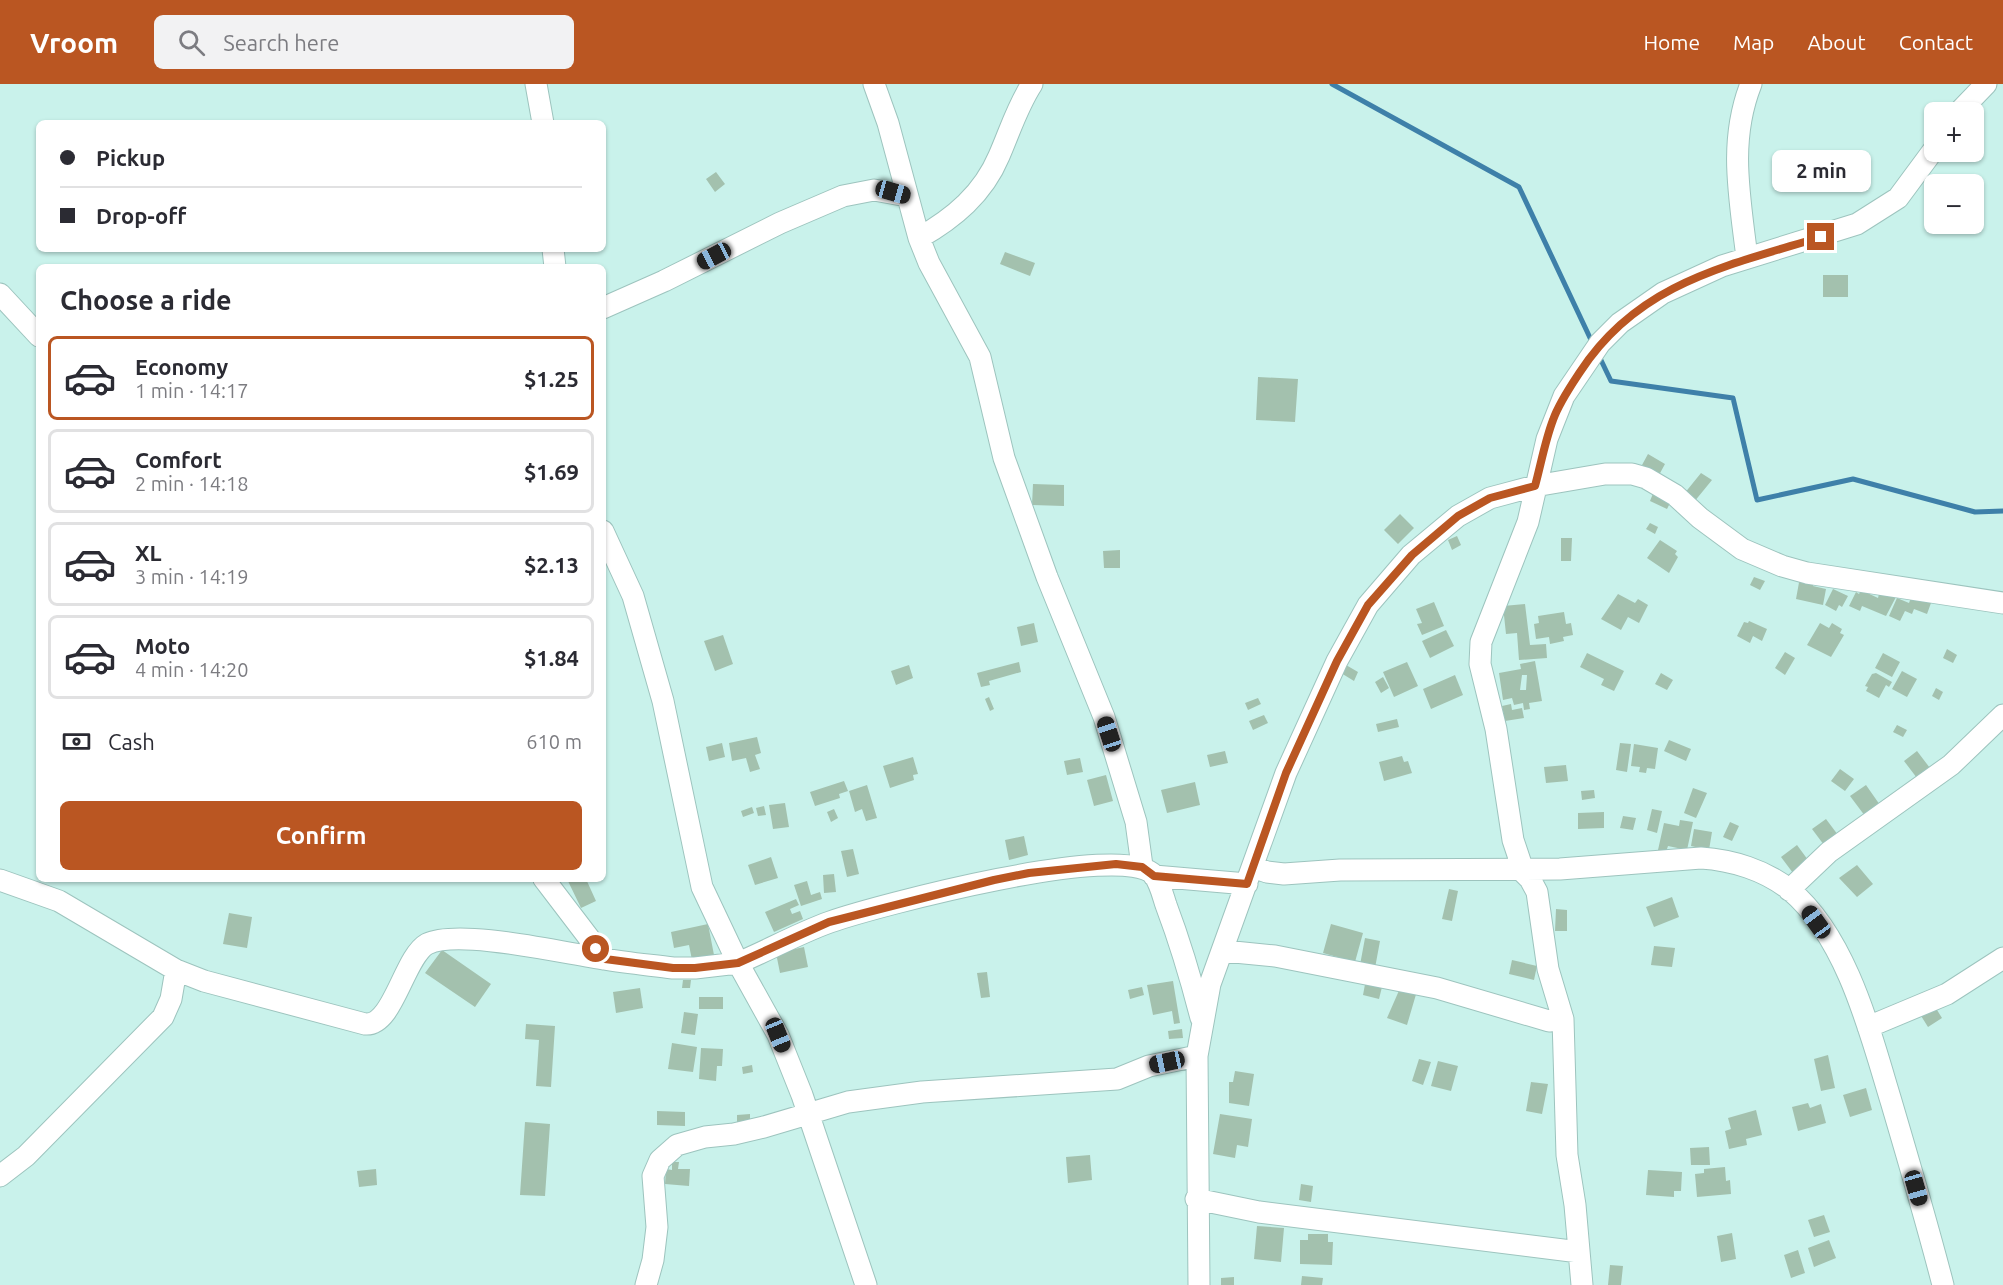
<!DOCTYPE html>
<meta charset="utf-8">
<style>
body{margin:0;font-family:Ubuntu,sans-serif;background:#f2f2f3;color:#2b2b33;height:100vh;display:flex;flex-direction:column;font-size:22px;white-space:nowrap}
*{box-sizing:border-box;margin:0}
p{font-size:20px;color:#7c7c81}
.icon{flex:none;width:33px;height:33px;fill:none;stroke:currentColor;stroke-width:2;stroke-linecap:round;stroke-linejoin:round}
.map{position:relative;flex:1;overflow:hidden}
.panel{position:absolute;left:36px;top:180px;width:570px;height:618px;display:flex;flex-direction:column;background:#fff;border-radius:9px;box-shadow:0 2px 4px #0004}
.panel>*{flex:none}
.hud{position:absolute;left:36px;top:36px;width:570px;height:132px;border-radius:9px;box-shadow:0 2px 4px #0004;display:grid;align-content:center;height:132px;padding:0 24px;background:#fff}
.buttons{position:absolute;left:1924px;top:18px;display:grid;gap:12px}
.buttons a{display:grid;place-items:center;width:60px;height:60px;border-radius:9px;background:#fff;box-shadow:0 2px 4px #0004;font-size:30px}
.end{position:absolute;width:27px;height:27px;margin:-14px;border:8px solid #ba5622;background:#fff;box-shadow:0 0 0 3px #fff}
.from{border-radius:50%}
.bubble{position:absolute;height:42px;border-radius:9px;background:#fff;box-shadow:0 2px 4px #0004;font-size:20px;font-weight:700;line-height:42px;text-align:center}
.car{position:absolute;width:18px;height:36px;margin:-18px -9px;border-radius:8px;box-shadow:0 0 4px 2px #0007;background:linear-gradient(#222 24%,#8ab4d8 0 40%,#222 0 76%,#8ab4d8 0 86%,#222 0)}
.hud b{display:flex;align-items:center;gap:21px;height:57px;font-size:22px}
.hud b+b{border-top:2px solid #e1e1e2}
.hud i{width:15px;height:15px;background:#2b2b33}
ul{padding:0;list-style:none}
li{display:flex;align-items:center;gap:18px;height:84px;margin:0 12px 9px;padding:0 12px;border:3px solid #e1e1e2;border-radius:9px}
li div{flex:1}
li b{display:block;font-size:22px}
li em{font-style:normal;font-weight:700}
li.current{border-color:#ba5622}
li>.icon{width:54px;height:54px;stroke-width:1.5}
h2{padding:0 24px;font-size:27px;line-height:72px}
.pay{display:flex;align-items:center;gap:15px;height:66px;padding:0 24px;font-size:22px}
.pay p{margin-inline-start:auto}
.action{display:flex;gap:12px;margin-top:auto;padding:12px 24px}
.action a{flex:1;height:69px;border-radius:9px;background:#ba5622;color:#fff;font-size:24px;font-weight:700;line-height:69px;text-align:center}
header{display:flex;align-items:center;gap:36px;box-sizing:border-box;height:84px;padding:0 30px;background:#ba5622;color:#fff}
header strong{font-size:28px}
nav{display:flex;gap:33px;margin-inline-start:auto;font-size:21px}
.search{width:420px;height:54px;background:#f2f2f3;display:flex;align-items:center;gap:15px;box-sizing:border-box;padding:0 21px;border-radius:9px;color:#7c7c81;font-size:22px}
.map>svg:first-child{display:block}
</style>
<header>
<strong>Vroom</strong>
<div class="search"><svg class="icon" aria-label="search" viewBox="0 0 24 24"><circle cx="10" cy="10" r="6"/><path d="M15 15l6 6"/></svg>Search here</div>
<nav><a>Home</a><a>Map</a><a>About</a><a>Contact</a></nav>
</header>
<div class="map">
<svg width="2003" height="1201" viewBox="0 0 2003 1201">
<rect width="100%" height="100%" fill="#c9f2eb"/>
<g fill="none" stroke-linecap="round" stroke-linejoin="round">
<path stroke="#3e80a9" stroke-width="5" d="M 1332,0 L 1519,103 L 1592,258
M 1599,272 L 1611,297 L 1733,314 L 1757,416 L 1853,395 L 1975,428 L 2003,427"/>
</g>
<path fill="#a3c1ae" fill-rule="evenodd" d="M 716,88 L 725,100 L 715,108 L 706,95 Z
M 1005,168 L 1035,179 L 1030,192 L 1000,180 Z
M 1823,191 L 1848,191 L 1848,213 L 1823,213 Z
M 1258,293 L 1298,295 L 1295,338 L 1256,336 Z
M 1648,370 L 1665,380 L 1659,391 L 1642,381 Z
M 1701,389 L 1712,396 L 1694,418 L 1684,410 Z
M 1033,400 L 1064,401 L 1064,422 L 1032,421 Z
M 1654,407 L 1672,415 L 1667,425 L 1650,417 Z
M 1400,430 L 1414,444 L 1398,460 L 1384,446 Z
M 1650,439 L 1658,443 L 1655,450 L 1646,445 Z
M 1457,452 L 1461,461 L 1452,466 L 1448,456 Z
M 1561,454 L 1572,454 L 1571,477 L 1561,477 Z
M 1660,456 L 1677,467 L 1675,470 L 1678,473 L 1669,489 L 1647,474 Z
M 1120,466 L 1120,484 L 1104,484 L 1103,467 Z
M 1754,493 L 1765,497 L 1760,506 L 1750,501 Z
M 1800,493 L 1814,497 L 1813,502 L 1826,505 L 1823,521 L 1796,515 Z
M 1833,505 L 1848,512 L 1842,523 L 1839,521 L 1836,527 L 1825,521 Z
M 1861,506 L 1878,514 L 1879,510 L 1884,512 L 1886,508 L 1896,513 L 1886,532 L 1862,522 L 1860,527 L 1849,522 L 1856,508 L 1859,510 Z
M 1618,510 L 1635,519 L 1638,515 L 1648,521 L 1639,539 L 1628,533 L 1621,546 L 1601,535 Z
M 1912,511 L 1931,519 L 1927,530 L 1914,525 L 1912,530 L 1905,527 L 1900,537 L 1889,532 L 1897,514 L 1909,519 Z
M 1434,518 L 1444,542 L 1422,551 L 1417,540 L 1422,539 L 1416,525 Z
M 1525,520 L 1530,561 L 1546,560 L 1547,574 L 1519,576 L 1517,549 L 1506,550 L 1503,522 Z
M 1564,528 L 1566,540 L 1571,539 L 1573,551 L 1563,553 L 1564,557 L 1550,560 L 1549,553 L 1536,555 L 1534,540 L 1539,539 L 1538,532 Z
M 1749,537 L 1767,545 L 1762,557 L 1753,552 L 1750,559 L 1737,552 L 1744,538 L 1748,539 Z
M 1034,539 L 1038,558 L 1021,562 L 1017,543 Z
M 1820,539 L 1829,544 L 1832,539 L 1842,545 L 1840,549 L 1844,551 L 1831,573 L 1807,561 Z
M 1446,546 L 1454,562 L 1430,574 L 1422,557 Z
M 723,551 L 733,580 L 715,587 L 704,557 Z
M 1947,565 L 1957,571 L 1953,579 L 1943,574 Z
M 1785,568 L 1795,574 L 1785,591 L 1775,584 Z
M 1587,569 L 1624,587 L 1614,607 L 1601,601 L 1604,595 L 1580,583 Z
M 1883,569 L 1900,578 L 1892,593 L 1875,584 Z
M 1535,577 L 1542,617 L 1529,619 L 1530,625 L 1524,626 L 1523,619 L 1514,621 L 1512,614 L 1503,616 L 1499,589 L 1521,585 L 1520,580 ZM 1522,591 L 1527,591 L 1526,606 L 1520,606 Z
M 1019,578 L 1021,588 L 989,597 L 990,601 L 981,603 L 977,589 Z
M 1407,578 L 1418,602 L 1394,613 L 1383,588 Z
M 909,581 L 913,594 L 896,601 L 891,587 Z
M 1346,581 L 1358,588 L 1354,597 L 1341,589 Z
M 1902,587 L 1917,595 L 1907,613 L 1892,605 Z
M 1661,589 L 1673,596 L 1667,606 L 1655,600 Z
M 1876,589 L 1892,598 L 1889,603 L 1886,601 L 1879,614 L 1866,607 L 1868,603 L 1865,602 L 1872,590 Z
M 1455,591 L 1463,611 L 1431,625 L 1423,605 Z
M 1383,593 L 1389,604 L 1381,609 L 1375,598 Z
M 1936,604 L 1943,608 L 1939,616 L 1932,612 Z
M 989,613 L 994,625 L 990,627 L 985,615 Z
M 1258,614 L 1261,620 L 1248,626 L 1245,619 Z
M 1511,620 L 1512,626 L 1522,624 L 1524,634 L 1505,637 L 1502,622 Z
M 1264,631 L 1268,639 L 1253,646 L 1249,637 Z
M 1397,635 L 1399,643 L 1378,648 L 1376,640 Z
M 1897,641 L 1907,646 L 1903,653 L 1893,648 Z
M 757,653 L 761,669 L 755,671 L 760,685 L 750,688 L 746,674 L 732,677 L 729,659 Z
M 1669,656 L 1691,665 L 1686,677 L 1664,667 Z
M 722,659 L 725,673 L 709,677 L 706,663 Z
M 1620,659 L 1631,660 L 1627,688 L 1616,686 Z
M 1634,660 L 1658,664 L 1655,685 L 1647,684 L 1646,689 L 1639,688 L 1640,683 L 1631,682 Z
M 1225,667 L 1228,679 L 1210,683 L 1207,671 Z
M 1917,667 L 1933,688 L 1920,698 L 1904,677 Z
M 1402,672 L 1404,678 L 1408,677 L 1412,689 L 1384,697 L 1379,678 Z
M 913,673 L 918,690 L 913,691 L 914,696 L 890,704 L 883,682 Z
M 1080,674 L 1083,688 L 1067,691 L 1064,677 Z
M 1566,681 L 1568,697 L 1546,699 L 1544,683 Z
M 1840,685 L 1854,695 L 1845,707 L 1831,697 Z
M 1106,691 L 1113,717 L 1094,722 L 1087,696 Z
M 844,697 L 848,707 L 839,710 L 840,714 L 815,722 L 810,708 Z
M 1195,698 L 1200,721 L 1167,729 L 1161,706 Z
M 867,701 L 877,734 L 866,737 L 862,725 L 855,728 L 849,707 Z
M 1866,701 L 1880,721 L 1865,732 L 1850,712 Z
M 1693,704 L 1707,709 L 1696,734 L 1684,729 Z
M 1594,706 L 1595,714 L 1582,716 L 1581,707 Z
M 785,719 L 789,743 L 773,745 L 769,721 Z
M 764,722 L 766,731 L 758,732 L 756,724 Z
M 752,723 L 754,729 L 743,733 L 741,727 Z
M 834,725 L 838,734 L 831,738 L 827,728 Z
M 1652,725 L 1662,727 L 1657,749 L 1647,746 Z
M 1604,728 L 1604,744 L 1578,745 L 1578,729 Z
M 1623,732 L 1636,734 L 1633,746 L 1620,744 Z
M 1826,735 L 1838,751 L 1824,761 L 1812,745 Z
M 1680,736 L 1693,738 L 1687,766 L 1668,762 L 1666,768 L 1658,766 L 1664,739 L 1679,742 Z
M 1730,738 L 1739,742 L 1732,757 L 1723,753 Z
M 1694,745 L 1712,748 L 1709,766 L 1691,762 Z
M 1024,752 L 1028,771 L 1009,776 L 1005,756 Z
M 1797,761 L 1808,776 L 1793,789 L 1781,773 Z
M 853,765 L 859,790 L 847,793 L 841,767 Z
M 771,773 L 778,794 L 755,801 L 748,781 Z
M 1857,781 L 1873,800 L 1857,813 L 1839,794 Z
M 834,790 L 836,808 L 824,809 L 823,791 Z
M 567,795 L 586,795 L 596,817 L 581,824 Z
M 807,797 L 811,811 L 820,808 L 822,815 L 801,822 L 794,801 Z
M 1449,805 L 1458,807 L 1452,837 L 1442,835 Z
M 1672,813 L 1679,833 L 1654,843 L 1646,823 Z
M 796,815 L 799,821 L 790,825 L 792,830 L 800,827 L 803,835 L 774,848 L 765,828 Z
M 1556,825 L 1567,826 L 1567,847 L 1555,847 Z
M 229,829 L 252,833 L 247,864 L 223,860 Z
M 708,840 L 714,871 L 692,876 L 689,861 L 674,864 L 671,848 Z
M 1331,840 L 1363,849 L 1355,878 L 1323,869 Z
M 1365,854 L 1380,857 L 1375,884 L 1360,881 Z
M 1654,862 L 1675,864 L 1672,883 L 1651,881 Z
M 804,863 L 808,883 L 780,889 L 776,869 Z
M 442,866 L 491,900 L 475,923 L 425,889 Z
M 1512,876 L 1537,882 L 1534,896 L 1509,890 Z
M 987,888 L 990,913 L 981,914 L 977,889 Z
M 1366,895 L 1383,899 L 1379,915 L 1363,911 Z
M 683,896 L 691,896 L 690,904 L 682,904 Z
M 1173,897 L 1180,939 L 1174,940 L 1172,927 L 1153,931 L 1147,901 Z
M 1401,902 L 1417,907 L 1407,941 L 1387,934 Z
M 1142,903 L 1144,911 L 1130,915 L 1128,906 Z
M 640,904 L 643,924 L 616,929 L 613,908 Z
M 699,913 L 723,913 L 723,925 L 699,925 Z
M 1932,918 L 1942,934 L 1928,943 L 1918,927 Z
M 684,928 L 698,930 L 695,951 L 681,949 Z
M 526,940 L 555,942 L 551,1003 L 536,1002 L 539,956 L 525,955 Z
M 1182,945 L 1183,954 L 1169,955 L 1168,947 Z
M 672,959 L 697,963 L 693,988 L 668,985 Z
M 701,964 L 723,965 L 722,982 L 717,982 L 716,997 L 699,995 Z
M 1828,971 L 1835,1004 L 1821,1007 L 1814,975 Z
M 1419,975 L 1431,978 L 1423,1001 L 1412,997 Z
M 1438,977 L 1458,982 L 1451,1007 L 1431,1002 Z
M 752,981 L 753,988 L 743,990 L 742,983 Z
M 1235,987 L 1254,990 L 1249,1022 L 1229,1019 L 1229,998 L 1233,998 Z
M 1531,998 L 1548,1000 L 1542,1030 L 1526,1027 Z
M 1866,1004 L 1872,1026 L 1850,1033 L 1843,1011 Z
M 1808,1019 L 1810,1024 L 1821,1020 L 1826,1039 L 1798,1047 L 1792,1023 Z
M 1756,1026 L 1762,1051 L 1746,1055 L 1747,1061 L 1729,1065 L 1725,1047 L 1731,1045 L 1728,1034 Z
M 657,1027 L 685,1028 L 685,1042 L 657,1041 Z
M 750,1030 L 750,1042 L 737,1043 L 737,1031 Z
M 1220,1030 L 1252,1035 L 1248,1063 L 1237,1061 L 1235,1074 L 1213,1070 Z
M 525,1038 L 550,1040 L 545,1112 L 520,1111 Z
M 1709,1063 L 1710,1081 L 1691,1081 L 1690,1064 Z
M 1090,1071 L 1092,1096 L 1068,1099 L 1066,1073 Z
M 672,1078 L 679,1078 L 678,1085 L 690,1085 L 689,1102 L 665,1100 L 666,1085 L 672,1086 Z
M 1725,1083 L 1726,1097 L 1730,1096 L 1731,1110 L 1697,1113 L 1695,1090 L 1704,1089 L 1704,1085 Z
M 376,1085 L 377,1101 L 359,1103 L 357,1087 Z
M 1648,1086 L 1682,1088 L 1681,1107 L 1674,1107 L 1674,1113 L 1646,1111 Z
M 1301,1100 L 1313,1102 L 1311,1118 L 1299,1116 Z
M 1824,1131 L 1830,1148 L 1814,1153 L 1808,1136 Z
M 1257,1142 L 1284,1144 L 1281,1178 L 1254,1175 Z
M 1732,1149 L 1736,1175 L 1721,1178 L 1717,1152 Z
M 1308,1150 L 1328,1150 L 1328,1158 L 1333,1158 L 1332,1181 L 1300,1180 L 1300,1156 L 1308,1156 Z
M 1829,1156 L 1836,1174 L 1814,1183 L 1808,1164 Z
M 1798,1166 L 1805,1189 L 1791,1194 L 1784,1171 Z
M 1610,1181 L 1623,1182 L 1621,1201 L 1608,1201 Z
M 1302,1192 L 1323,1194 L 1322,1201 L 1301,1201 Z
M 1234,1193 L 1234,1201 L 1221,1201 L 1221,1194 Z"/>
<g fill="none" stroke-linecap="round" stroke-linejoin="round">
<g stroke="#9dc4be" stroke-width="23">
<path id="minor" d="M 536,0 L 543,39
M 874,0 L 888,39 L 919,154 L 929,179 L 980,273 L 1004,374 L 1047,493 L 1104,633 L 1136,738 L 1142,782
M 1959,28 L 1986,0
M 919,154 C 954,134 983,110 999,72 C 1010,47 1017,23 1032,0
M 553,165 L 555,183
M 1747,174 C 1740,114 1728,58 1751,0
M 0,210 L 39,252
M 603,224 L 664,197 L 780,139 L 843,112 L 874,106 L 907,112
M 603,447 L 633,512 L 663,617 L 702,803 L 738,879 C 769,866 799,849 830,838 C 876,822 1124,756 1154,791 C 1160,799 1163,812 1166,821 C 1180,858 1191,895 1201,934
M 1253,783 L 1267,788 L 1284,790 L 1340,786 L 1560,785 L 1701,774 C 1732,776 1765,786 1790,806 C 1847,854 1870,948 1891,1017 C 1909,1078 1927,1139 1943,1201
M 1521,786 L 1530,795 L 1537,808 L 1548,885 L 1563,935 L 1567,1071 L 1575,1121 L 1582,1201
M 1523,786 L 1513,756 L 1496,645 L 1480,580 L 1481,558 L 1528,438 L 1547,355 L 1564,312 L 1600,259 L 1620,239 L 1663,209 L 1722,182 L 1857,140 L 1898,114 L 1935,64
M 1154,792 L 1247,800
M 544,795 L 605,875
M 0,796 L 59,817 L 176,886 L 204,897 L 365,940 C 393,943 404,873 427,860 C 459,844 567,870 604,875 C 627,879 650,881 673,884 L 695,884 L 738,879 L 778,951 L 802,1011 L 866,1201
M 1789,806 L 1829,768 L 1951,681 L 2003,631
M 1224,867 L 1275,872 L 1437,904 L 1549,937 L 1563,935
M 1868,943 L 1947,910 L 2003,874
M 0,1092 L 26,1072 L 163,933 L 171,915 L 176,886
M 1196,1115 L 1259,1128 L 1579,1168
M 646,1201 L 653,1176 L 657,1143 L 653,1092 L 660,1076 L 677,1061 L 705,1053 L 734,1050 L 764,1043 L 848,1018 L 922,1008 L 1117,995 L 1149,982 L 1197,972
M 1199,1201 L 1197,972 L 1210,900 L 1286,689 L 1337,577 L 1368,521 L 1411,471 L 1458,432 L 1490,414 L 1535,402 L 1605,390 L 1632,390 L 1646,394 L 1675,411 L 1700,434 L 1742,465 L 1782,482 L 1807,489 L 2003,519"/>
</g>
<use href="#minor" stroke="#fff" stroke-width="21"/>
</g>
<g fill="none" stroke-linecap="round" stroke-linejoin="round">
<path stroke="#ba5622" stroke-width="8" d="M 596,865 L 605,875 L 673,884 L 695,884 L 738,879 L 829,838 L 994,796 L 1029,789 L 1116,780 L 1142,783 L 1154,792 L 1247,800 L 1286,689 L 1337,577 L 1368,521 L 1412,471 L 1458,432 L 1490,414 L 1535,402 C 1541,380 1545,357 1553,336 C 1559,319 1570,303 1580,288 C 1638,199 1726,182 1821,153"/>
</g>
</svg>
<div class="buttons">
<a>+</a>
<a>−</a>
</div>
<i class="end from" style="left:596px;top:865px"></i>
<i class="end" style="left:1821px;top:153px"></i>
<div class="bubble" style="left:1772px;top:66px;width:99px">2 min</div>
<i class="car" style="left:893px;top:108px;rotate:106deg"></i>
<i class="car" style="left:714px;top:172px;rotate:242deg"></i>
<i class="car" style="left:1109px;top:650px;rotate:342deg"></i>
<i class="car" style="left:1816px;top:838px;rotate:324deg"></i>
<i class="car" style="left:778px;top:951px;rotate:158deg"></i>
<i class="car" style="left:1167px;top:978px;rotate:258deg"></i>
<i class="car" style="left:1916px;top:1104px;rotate:164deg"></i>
<div class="hud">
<b><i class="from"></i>Pickup</b>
<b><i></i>Drop-off</b>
</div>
<section class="panel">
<h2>Choose a ride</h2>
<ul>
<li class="current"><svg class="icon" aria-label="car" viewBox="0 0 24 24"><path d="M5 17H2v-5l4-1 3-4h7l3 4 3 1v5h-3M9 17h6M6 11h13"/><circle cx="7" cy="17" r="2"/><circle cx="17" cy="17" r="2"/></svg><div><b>Economy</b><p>1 min · 14:17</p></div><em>$1.25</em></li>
<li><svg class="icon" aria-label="car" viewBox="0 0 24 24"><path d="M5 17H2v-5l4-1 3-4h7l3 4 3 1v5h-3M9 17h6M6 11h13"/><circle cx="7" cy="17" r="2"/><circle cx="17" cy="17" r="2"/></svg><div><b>Comfort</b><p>2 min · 14:18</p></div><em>$1.69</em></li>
<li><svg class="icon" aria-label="car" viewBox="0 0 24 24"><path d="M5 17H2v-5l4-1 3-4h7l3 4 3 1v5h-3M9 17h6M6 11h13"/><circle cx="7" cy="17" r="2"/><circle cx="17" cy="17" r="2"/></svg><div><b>XL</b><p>3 min · 14:19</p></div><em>$2.13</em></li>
<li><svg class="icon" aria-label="car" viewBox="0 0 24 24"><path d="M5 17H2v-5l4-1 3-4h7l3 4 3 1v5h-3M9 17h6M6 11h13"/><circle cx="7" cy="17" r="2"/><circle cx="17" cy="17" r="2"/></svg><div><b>Moto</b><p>4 min · 14:20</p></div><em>$1.84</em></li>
</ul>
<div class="pay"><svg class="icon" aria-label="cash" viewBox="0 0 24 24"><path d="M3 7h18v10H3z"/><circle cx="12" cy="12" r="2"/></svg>Cash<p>610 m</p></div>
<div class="action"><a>Confirm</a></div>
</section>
</div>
